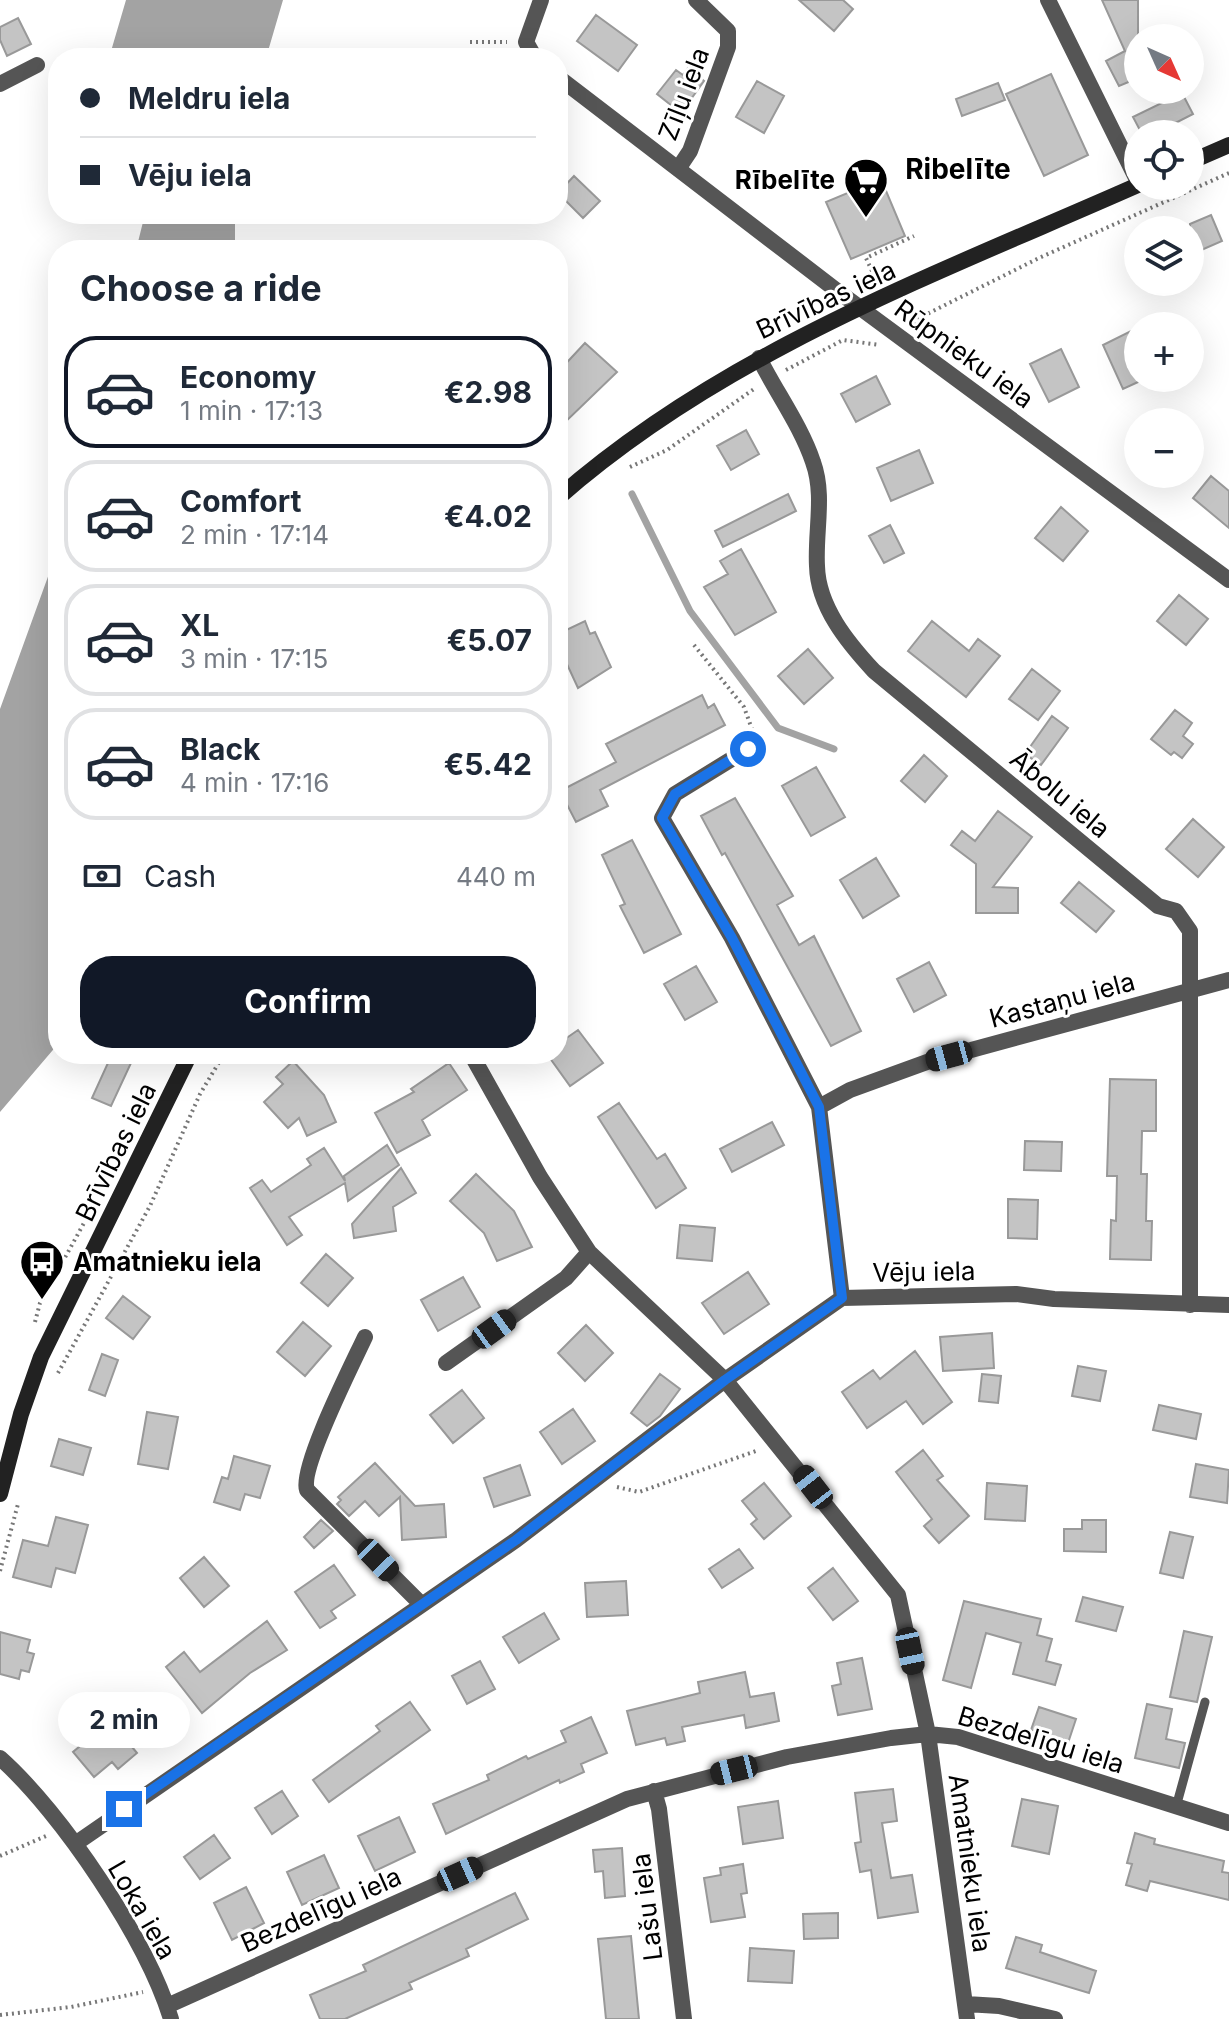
<!DOCTYPE html>
<meta charset="utf-8">
<style>
body{margin:0;font-family:Inter,sans-serif;background:#f2f2f3;color:#1f2937;height:100vh;display:flex;flex-direction:column;font-size:30px;white-space:nowrap}
*{box-sizing:border-box;margin:0}
p{font-size:26px;color:#747a83}
.icon{flex:none;width:44px;height:44px;fill:none;stroke:currentColor;stroke-width:2;stroke-linecap:round;stroke-linejoin:round}
.map{position:relative;flex:1;overflow:hidden}
.panel{position:absolute;left:48px;top:240px;width:520px;height:824px;display:flex;flex-direction:column;background:#fff;border-radius:32px;box-shadow:0 8px 32px #0002}
.panel>*{flex:none}
.top-card{position:absolute;left:48px;top:48px;width:520px;height:176px;border-radius:32px;box-shadow:0 8px 32px #0002;display:grid;align-content:center;height:176px;padding:0 32px;background:#fff}
.needle{width:52px;rotate:135deg}
.tools{position:absolute;left:1124px;top:24px;display:grid;gap:16px}
.tools a{display:grid;place-items:center;width:80px;height:80px;border-radius:50%;background:#fff;box-shadow:0 8px 32px #0002;font-size:40px}
.end{position:absolute;width:36px;height:36px;margin:-18px;border:10px solid #1a73e8;background:#fff;box-shadow:0 0 0 4px #fff}
.from{border-radius:50%}
.bubble{position:absolute;height:56px;border-radius:28px;background:#fff;box-shadow:0 8px 32px #0002;font-size:26px;font-weight:700;line-height:56px;text-align:center}
.car{position:absolute;width:24px;height:48px;margin:-24px -12px;border-radius:10px;box-shadow:0 0 6px 2px #0007;background:linear-gradient(#222 24%,#8ab4d8 0 40%,#222 0 76%,#8ab4d8 0 86%,#222 0)}
.top-card b{display:flex;align-items:center;gap:28px;height:76px;font-size:30px}
.top-card b+b{border-top:2px solid #e0e1e3}
.top-card i{width:20px;height:20px;background:#1f2937}
ul{padding:0;list-style:none}
li{display:flex;align-items:center;gap:24px;height:112px;margin:0 16px 12px;padding:0 16px;border:4px solid #e0e1e3;border-radius:32px}
li div{flex:1}
li b{display:block;font-size:30px}
li em{font-style:normal;font-weight:700}
li.selected{border-color:#111827}
li>.icon{width:72px;height:72px;stroke-width:1.5}
h2{padding:0 32px;font-size:36px;line-height:96px}
.pay{display:flex;align-items:center;gap:20px;height:88px;padding:0 32px;font-size:30px}
.pay p{margin-inline-start:auto}
.button{display:flex;gap:16px;margin-top:auto;padding:16px 32px}
.button a{flex:1;height:92px;border-radius:32px;background:#111827;color:#fff;font-size:32px;font-weight:700;line-height:92px;text-align:center}
.map>svg:first-child{display:block}
</style>
<div class="map">
<svg width="1229" height="2019" viewBox="0 0 1229 2019">
<rect width="100%" height="100%" fill="#fff"/>
<path fill="#a3a3a3" d="M 126,0 L 283,0 L 266,58 L 109,58 Z
M 145,214 L 235,214 L 235,250 L 136,250 Z
M 58,549 L 58,1044 L 0,1112 L 0,709 Z"/>
<g fill="none" stroke-linecap="round" stroke-linejoin="round">
<path stroke="#a3a3a3" stroke-width="7" d="M 632,494 L 690,611 L 778,728 L 834,749"/>
</g>
<path fill="#c4c4c4" stroke="#999" stroke-width="2" d="M 799,0 L 843,0 L 853,9 L 834,31 Z
M 1102,0 L 1138,0 L 1138,78 L 1119,86 L 1106,61 L 1125,51 Z
M 596,15 L 637,45 L 618,71 L 577,41 Z
M 18,18 L 31,44 L 7,56 L 0,40 L 0,27 Z
M 688,68 L 704,81 L 681,113 L 657,94 L 676,70 L 683,75 Z
M 1051,74 L 1088,155 L 1044,176 L 1006,94 Z
M 757,81 L 784,96 L 764,133 L 736,117 Z
M 998,83 L 1005,100 L 962,116 L 956,99 Z
M 1182,93 L 1193,114 L 1154,134 L 1142,134 L 1133,117 Z
M 574,176 L 600,201 L 583,218 L 558,193 Z
M 881,179 L 905,236 L 851,259 L 826,202 Z
M 1211,215 L 1222,241 L 1190,255 L 1190,224 Z
M 1131,331 L 1138,346 L 1138,382 L 1123,389 L 1103,345 Z
M 585,343 L 617,372 L 558,429 L 558,372 Z
M 1061,349 L 1079,387 L 1049,402 L 1030,364 Z
M 876,376 L 890,404 L 856,422 L 841,394 Z
M 746,430 L 759,454 L 731,470 L 717,446 Z
M 919,450 L 933,483 L 891,501 L 877,468 Z
M 1211,476 L 1229,491 L 1229,528 L 1193,498 Z
M 788,494 L 796,511 L 723,547 L 715,531 Z
M 1061,507 L 1088,531 L 1063,561 L 1035,538 Z
M 890,525 L 904,553 L 884,563 L 869,536 Z
M 741,549 L 776,612 L 735,635 L 704,587 L 728,574 L 720,561 Z
M 1179,595 L 1208,619 L 1186,645 L 1157,621 Z
M 585,621 L 590,634 L 595,632 L 611,667 L 578,688 L 566,662 L 558,665 L 558,634 Z
M 932,621 L 969,651 L 978,639 L 1000,656 L 966,697 L 908,651 Z
M 808,649 L 833,678 L 804,704 L 778,676 Z
M 1032,669 L 1060,691 L 1038,720 L 1009,699 Z
M 702,695 L 708,708 L 714,704 L 725,725 L 600,790 L 608,806 L 576,822 L 560,791 L 616,762 L 606,744 Z
M 1175,710 L 1192,723 L 1183,736 L 1193,744 L 1182,758 L 1174,752 L 1171,755 L 1151,739 Z
M 1052,716 L 1068,728 L 1041,765 L 1025,754 Z
M 924,755 L 947,776 L 925,802 L 901,781 Z
M 816,767 L 845,817 L 811,836 L 782,786 Z
M 735,798 L 793,896 L 777,905 L 799,945 L 814,936 L 861,1031 L 831,1046 L 725,853 L 722,855 L 701,816 Z
M 998,811 L 1032,837 L 993,887 L 1018,888 L 1018,913 L 976,913 L 976,864 L 951,845 L 962,831 L 975,841 Z
M 1193,819 L 1224,847 L 1198,877 L 1166,849 Z
M 632,840 L 681,934 L 644,953 L 620,906 L 625,904 L 602,855 Z
M 876,858 L 899,896 L 863,918 L 840,880 Z
M 1079,882 L 1114,911 L 1096,932 L 1061,903 Z
M 929,962 L 946,995 L 914,1012 L 897,979 Z
M 696,966 L 717,1002 L 685,1020 L 664,984 Z
M 578,1030 L 603,1063 L 570,1086 L 547,1054 L 558,1054 L 558,1044 Z
M 112,1054 L 131,1063 L 111,1106 L 92,1098 Z
M 293,1061 L 324,1095 L 336,1122 L 307,1136 L 299,1118 L 288,1128 L 264,1102 L 283,1084 L 276,1077 Z
M 449,1063 L 467,1090 L 422,1120 L 430,1135 L 397,1153 L 375,1113 L 414,1092 L 411,1089 Z
M 1110,1079 L 1156,1080 L 1156,1131 L 1142,1131 L 1141,1174 L 1147,1174 L 1146,1221 L 1152,1221 L 1151,1260 L 1110,1259 L 1111,1220 L 1116,1221 L 1117,1176 L 1107,1176 Z
M 619,1103 L 657,1159 L 665,1154 L 686,1188 L 656,1208 L 598,1117 Z
M 772,1122 L 784,1145 L 732,1172 L 720,1149 Z
M 1025,1141 L 1062,1142 L 1061,1171 L 1024,1170 Z
M 387,1145 L 399,1165 L 348,1201 L 345,1183 L 289,1217 L 302,1235 L 287,1245 L 250,1188 L 262,1180 L 271,1192 L 311,1165 L 307,1159 L 324,1148 L 345,1181 L 344,1176 Z
M 401,1168 L 416,1193 L 393,1207 L 396,1231 L 354,1238 L 352,1224 Z
M 476,1174 L 514,1211 L 532,1247 L 497,1261 L 484,1233 L 450,1201 Z
M 1008,1199 L 1038,1200 L 1037,1239 L 1008,1238 Z
M 680,1225 L 715,1228 L 712,1261 L 677,1258 Z
M 326,1254 L 353,1278 L 328,1306 L 301,1283 Z
M 748,1272 L 769,1304 L 724,1334 L 702,1303 Z
M 463,1277 L 480,1307 L 438,1331 L 421,1300 Z
M 123,1296 L 150,1317 L 133,1339 L 106,1318 Z
M 303,1322 L 331,1346 L 305,1376 L 277,1352 Z
M 586,1325 L 613,1353 L 585,1381 L 558,1353 Z
M 992,1333 L 994,1368 L 943,1371 L 940,1337 Z
M 915,1351 L 952,1402 L 923,1424 L 906,1401 L 867,1428 L 842,1392 L 873,1370 L 880,1379 Z
M 102,1354 L 118,1360 L 105,1396 L 89,1390 Z
M 1078,1366 L 1106,1371 L 1100,1401 L 1072,1396 Z
M 660,1374 L 680,1389 L 660,1416 L 647,1426 L 631,1413 Z
M 982,1374 L 1001,1376 L 998,1403 L 979,1401 Z
M 462,1390 L 484,1418 L 453,1443 L 430,1415 Z
M 1159,1405 L 1201,1414 L 1196,1439 L 1153,1430 Z
M 573,1409 L 595,1441 L 562,1464 L 540,1432 Z
M 147,1412 L 178,1417 L 168,1469 L 138,1464 Z
M 59,1439 L 91,1448 L 83,1475 L 51,1466 Z
M 923,1450 L 943,1476 L 937,1480 L 969,1516 L 939,1543 L 924,1526 L 932,1519 L 896,1472 Z
M 234,1456 L 270,1466 L 260,1498 L 245,1494 L 240,1510 L 214,1502 L 222,1477 L 228,1479 Z
M 375,1463 L 415,1506 L 444,1504 L 446,1537 L 402,1540 L 400,1497 L 379,1516 L 365,1501 L 349,1516 L 337,1504 L 341,1500 L 338,1497 Z
M 1196,1464 L 1229,1470 L 1227,1503 L 1190,1497 Z
M 520,1465 L 530,1495 L 494,1507 L 484,1478 Z
M 764,1483 L 791,1516 L 764,1539 L 751,1524 L 757,1519 L 742,1501 Z
M 987,1483 L 1027,1486 L 1025,1521 L 985,1519 Z
M 56,1517 L 88,1525 L 75,1573 L 56,1568 L 51,1587 L 13,1577 L 23,1540 L 48,1546 Z
M 321,1520 L 333,1531 L 314,1548 L 304,1537 Z
M 1082,1520 L 1106,1520 L 1106,1552 L 1064,1551 L 1064,1529 L 1082,1529 Z
M 1170,1532 L 1193,1537 L 1183,1578 L 1160,1573 Z
M 739,1549 L 753,1568 L 722,1588 L 709,1569 Z
M 204,1557 L 229,1586 L 204,1607 L 180,1578 Z
M 334,1565 L 355,1595 L 331,1611 L 336,1618 L 320,1628 L 295,1592 Z
M 833,1568 L 858,1601 L 833,1620 L 808,1588 Z
M 626,1581 L 628,1615 L 587,1617 L 585,1583 Z
M 1083,1597 L 1123,1607 L 1116,1631 L 1076,1621 Z
M 964,1601 L 1041,1619 L 1037,1635 L 1052,1639 L 1046,1661 L 1061,1665 L 1055,1685 L 1013,1674 L 1021,1643 L 986,1633 L 971,1688 L 943,1680 Z
M 544,1613 L 559,1639 L 519,1663 L 503,1637 Z
M 267,1621 L 287,1650 L 250,1673 L 202,1713 L 166,1667 L 184,1652 L 200,1672 Z
M 1184,1631 L 1212,1637 L 1197,1702 L 1170,1697 Z
M 0,1632 L 30,1640 L 27,1652 L 34,1654 L 29,1672 L 21,1670 L 19,1679 L 0,1674 Z
M 862,1658 L 872,1709 L 838,1715 L 832,1686 L 841,1684 L 837,1663 Z
M 480,1661 L 495,1689 L 467,1704 L 452,1676 Z
M 745,1672 L 750,1697 L 774,1693 L 779,1721 L 746,1728 L 744,1715 L 682,1727 L 685,1741 L 667,1745 L 665,1738 L 636,1745 L 627,1711 L 700,1693 L 698,1682 Z
M 410,1702 L 430,1730 L 329,1802 L 313,1780 L 380,1731 L 376,1726 Z
M 1147,1704 L 1172,1709 L 1166,1739 L 1185,1743 L 1179,1768 L 1135,1758 Z
M 1039,1707 L 1076,1719 L 1068,1743 L 1031,1730 Z
M 591,1717 L 607,1753 L 581,1764 L 584,1772 L 560,1783 L 559,1780 L 446,1834 L 433,1804 L 489,1780 L 487,1775 L 526,1756 L 528,1759 L 566,1742 L 561,1731 Z
M 97,1732 L 108,1746 L 122,1735 L 137,1753 L 118,1769 L 112,1762 L 94,1777 L 73,1752 Z
M 893,1789 L 897,1821 L 882,1823 L 891,1878 L 912,1875 L 918,1912 L 878,1918 L 871,1870 L 860,1872 L 855,1843 L 861,1842 L 855,1793 Z
M 282,1791 L 298,1816 L 272,1834 L 255,1808 Z
M 1022,1799 L 1058,1806 L 1049,1854 L 1012,1846 Z
M 778,1801 L 783,1838 L 743,1844 L 738,1807 Z
M 399,1817 L 415,1852 L 375,1871 L 358,1836 Z
M 1135,1833 L 1155,1839 L 1154,1844 L 1224,1861 L 1222,1872 L 1229,1873 L 1229,1900 L 1150,1881 L 1147,1891 L 1126,1885 L 1132,1864 L 1127,1863 Z
M 214,1835 L 230,1858 L 200,1879 L 184,1857 Z
M 622,1848 L 625,1896 L 605,1898 L 603,1871 L 595,1872 L 593,1850 Z
M 324,1855 L 339,1888 L 302,1905 L 287,1872 Z
M 743,1864 L 747,1893 L 741,1894 L 745,1917 L 711,1922 L 704,1878 L 721,1875 L 720,1868 Z
M 246,1887 L 264,1923 L 232,1940 L 214,1903 Z
M 515,1893 L 528,1919 L 466,1949 L 469,1956 L 409,1983 L 412,1989 L 345,2019 L 320,2019 L 310,1995 L 366,1971 L 363,1965 Z
M 838,1913 L 838,1938 L 804,1939 L 803,1914 Z
M 631,1936 L 639,2019 L 606,2019 L 598,1939 Z
M 1016,1937 L 1042,1945 L 1040,1952 L 1096,1971 L 1089,1993 L 1006,1968 Z
M 750,1948 L 794,1951 L 792,1983 L 748,1981 Z"/>
<g fill="none" stroke-linecap="round" stroke-linejoin="round">
<path stroke="#777" stroke-width="4" stroke-dasharray="2 4" stroke-linecap="butt" d="M 470,42 L 507,42
M 877,282 L 866,258 L 914,236
M 914,324 L 921,317 L 1039,258 L 1229,173
M 786,370 L 843,340 L 880,345
M 630,467 L 667,450 L 754,389
M 558,525 L 567,517
M 694,645 L 744,707 L 753,732
M 35,1322 L 40,1303 L 84,1223
M 58,1373 L 150,1206 L 200,1094 L 224,1054
M 617,1487 L 639,1492 L 756,1451
M 0,1571 L 18,1504
M 0,1856 L 46,1836
M 0,2015 L 71,2007 L 143,1992"/>
<path stroke="#555" stroke-width="9" d="M 1176,1807 L 1205,1702"/>
<path stroke="#555" stroke-width="16" d="M 1048,0 L 1138,182
M 535,58 L 526,42 L 541,0
M 558,77 L 836,290 L 1229,580
M 0,84 L 37,65
M 678,169 L 690,151 L 728,47 L 728,31 L 696,0
M 759,358 C 776,392 801,426 813,462 C 825,495 815,531 817,566 C 818,607 848,643 874,671 L 1158,906 L 1176,911 L 1190,931 L 1190,1305
M 748,749 L 675,794 L 662,818 L 732,938 L 819,1107 L 842,1298
M 471,1054 L 540,1177 L 589,1252 L 725,1380 L 898,1595 L 928,1734 L 967,2019
M 819,1107 L 850,1090 L 927,1062 L 1229,980
M 365,1337 C 353,1363 299,1469 307,1490 L 420,1603
M 446,1363 L 566,1278 L 589,1252
M 0,1758 C 62,1813 147,1940 171,2019
M 654,1791 L 659,1809 L 684,2019
M 75,1844 L 516,1540 L 725,1380 L 842,1298 L 1016,1294 L 1054,1299 L 1229,1305
M 966,2004 L 999,2006 L 1055,2019
M 167,2006 L 627,1799 L 787,1757 L 891,1738 L 928,1734 L 958,1737 L 1229,1823"/>
<path stroke="#222" stroke-width="16" d="M 1190,162 L 1229,145
M 558,498 C 725,351 937,274 1138,185
M 0,1494 L 21,1414 L 41,1357 L 190,1054"/>
</g>
<g fill="none" stroke-linecap="round" stroke-linejoin="round">
<path stroke="#1a73e8" stroke-width="10" d="M 124,1809 L 516,1540 L 725,1380 L 842,1298 L 819,1107 L 732,938 L 662,818 L 675,794 L 748,749"/>
</g>
<defs>
<g id="supermarket-pin" transform="scale(2.3)"><path d="M0 17L-7.5 6A9.5 9.5 0 1 1 7.5 6Z" fill="#000" stroke="#fff"/><path d="M-6-5.5h2.5l.6 2H6L4.5 2H-2.5L-4.4-4H-6ZM-1.5 3.2a1.3 1.3 0 1 0 .1 0ZM3 3.2a1.3 1.3 0 1 0 .1 0Z" fill="#fff"/></g>
<g id="bus-pin" transform="scale(2.3)"><path d="M0 17L-7.5 6A9.5 9.5 0 1 1 7.5 6Z" fill="#000" stroke="#fff"/><path d="M-5-6H5V4H4V6H2V4H-2V6H-4V4H-5ZM-3.5-4V0h7V-4ZM-3.5 1.2v1.5H-2V1.2ZM2 1.2v1.5H3.5V1.2Z" fill="#fff"/></g>
</defs>
<g fill-rule="evenodd">
<use href="#supermarket-pin" x="866" y="180"/>
<use href="#bus-pin" x="42" y="1262"/>
</g>
<g text-anchor="middle" stroke-width="6" stroke-linejoin="round" paint-order="stroke">
<g font-size="26" fill="#000" stroke="#fff">
<text transform="translate(684 94) rotate(-69)" y="9">Zīļu iela</text>
<text transform="translate(826 300) rotate(-25)" y="9">Brīvības iela</text>
<text transform="translate(964 354) rotate(36)" y="9">Rūpnieku iela</text>
<text transform="translate(1060 794) rotate(40)" y="9">Ābolu iela</text>
<text transform="translate(1062 1000) rotate(-15)" y="9">Kastaņu iela</text>
<text transform="translate(116 1152) rotate(-64)" y="9">Brīvības iela</text>
<text transform="translate(924 1272) rotate(-1)" y="9">Vēju iela</text>
<text transform="translate(1041 1740) rotate(17)" y="9">Bezdelīgu iela</text>
<text transform="translate(970 1863) rotate(82)" y="9">Amatnieku iela</text>
<text transform="translate(647 1907) rotate(-97)" y="9">Lašu iela</text>
<text transform="translate(142 1910) rotate(60)" y="9">Loka iela</text>
<text transform="translate(321 1910) rotate(-24)" y="9">Bezdelīgu iela</text>
</g>
<g font-size="26" font-weight="bold" fill="#000" stroke="#fff" text-anchor="end">
<text x="835" y="189">Rībelīte</text>
<text x="73" y="1271" text-anchor="start">Amatnieku iela</text>
</g>
<g font-size="28" font-weight="bold" fill="#000" stroke="#fff">
<text x="958" y="179">Ribelīte</text>
</g>
</g>
</svg>
<div class="tools">
<a><svg class="needle" viewBox="-14 -14 28 28"><path d="M0-13l5 13h-10z" fill="#e53935"/><path d="M0 13l5-13h-10z" fill="#747a83"/></svg></a>
<a><svg class="icon" aria-label="locate" viewBox="0 0 24 24"><circle cx="12" cy="12" r="6"/><path d="M12 2v4M12 18v4M2 12h4M18 12h4"/></svg></a>
<a><svg class="icon" aria-label="layers" viewBox="0 0 24 24"><path d="M12 4l9 5-9 5-9-5zM3 14l9 5 9-5"/></svg></a>
<a>+</a>
<a>−</a>
</div>
<i class="end from" style="left:748px;top:749px"></i>
<i class="end" style="left:124px;top:1809px"></i>
<div class="bubble" style="left:58px;top:1692px;width:132px">2 min</div>
<i class="car" style="left:949px;top:1056px;rotate:255deg"></i>
<i class="car" style="left:494px;top:1329px;rotate:54deg"></i>
<i class="car" style="left:813px;top:1487px;rotate:322deg"></i>
<i class="car" style="left:378px;top:1560px;rotate:136deg"></i>
<i class="car" style="left:910px;top:1651px;rotate:168deg"></i>
<i class="car" style="left:734px;top:1770px;rotate:256deg"></i>
<i class="car" style="left:460px;top:1874px;rotate:66deg"></i>
<div class="top-card">
<b><i class="from"></i>Meldru iela</b>
<b><i></i>Vēju iela</b>
</div>
<section class="panel">
<h2>Choose a ride</h2>
<ul>
<li class="selected"><svg class="icon" aria-label="car" viewBox="0 0 24 24"><path d="M5 17H2v-5l4-1 3-4h7l3 4 3 1v5h-3M9 17h6M6 11h13"/><circle cx="7" cy="17" r="2"/><circle cx="17" cy="17" r="2"/></svg><div><b>Economy</b><p>1 min · 17:13</p></div><em>€2.98</em></li>
<li><svg class="icon" aria-label="car" viewBox="0 0 24 24"><path d="M5 17H2v-5l4-1 3-4h7l3 4 3 1v5h-3M9 17h6M6 11h13"/><circle cx="7" cy="17" r="2"/><circle cx="17" cy="17" r="2"/></svg><div><b>Comfort</b><p>2 min · 17:14</p></div><em>€4.02</em></li>
<li><svg class="icon" aria-label="car" viewBox="0 0 24 24"><path d="M5 17H2v-5l4-1 3-4h7l3 4 3 1v5h-3M9 17h6M6 11h13"/><circle cx="7" cy="17" r="2"/><circle cx="17" cy="17" r="2"/></svg><div><b>XL</b><p>3 min · 17:15</p></div><em>€5.07</em></li>
<li><svg class="icon" aria-label="car" viewBox="0 0 24 24"><path d="M5 17H2v-5l4-1 3-4h7l3 4 3 1v5h-3M9 17h6M6 11h13"/><circle cx="7" cy="17" r="2"/><circle cx="17" cy="17" r="2"/></svg><div><b>Black</b><p>4 min · 17:16</p></div><em>€5.42</em></li>
</ul>
<div class="pay"><svg class="icon" aria-label="cash" viewBox="0 0 24 24"><path d="M3 7h18v10H3z"/><circle cx="12" cy="12" r="2"/></svg>Cash<p>440 m</p></div>
<div class="button"><a>Confirm</a></div>
</section>
</div>
